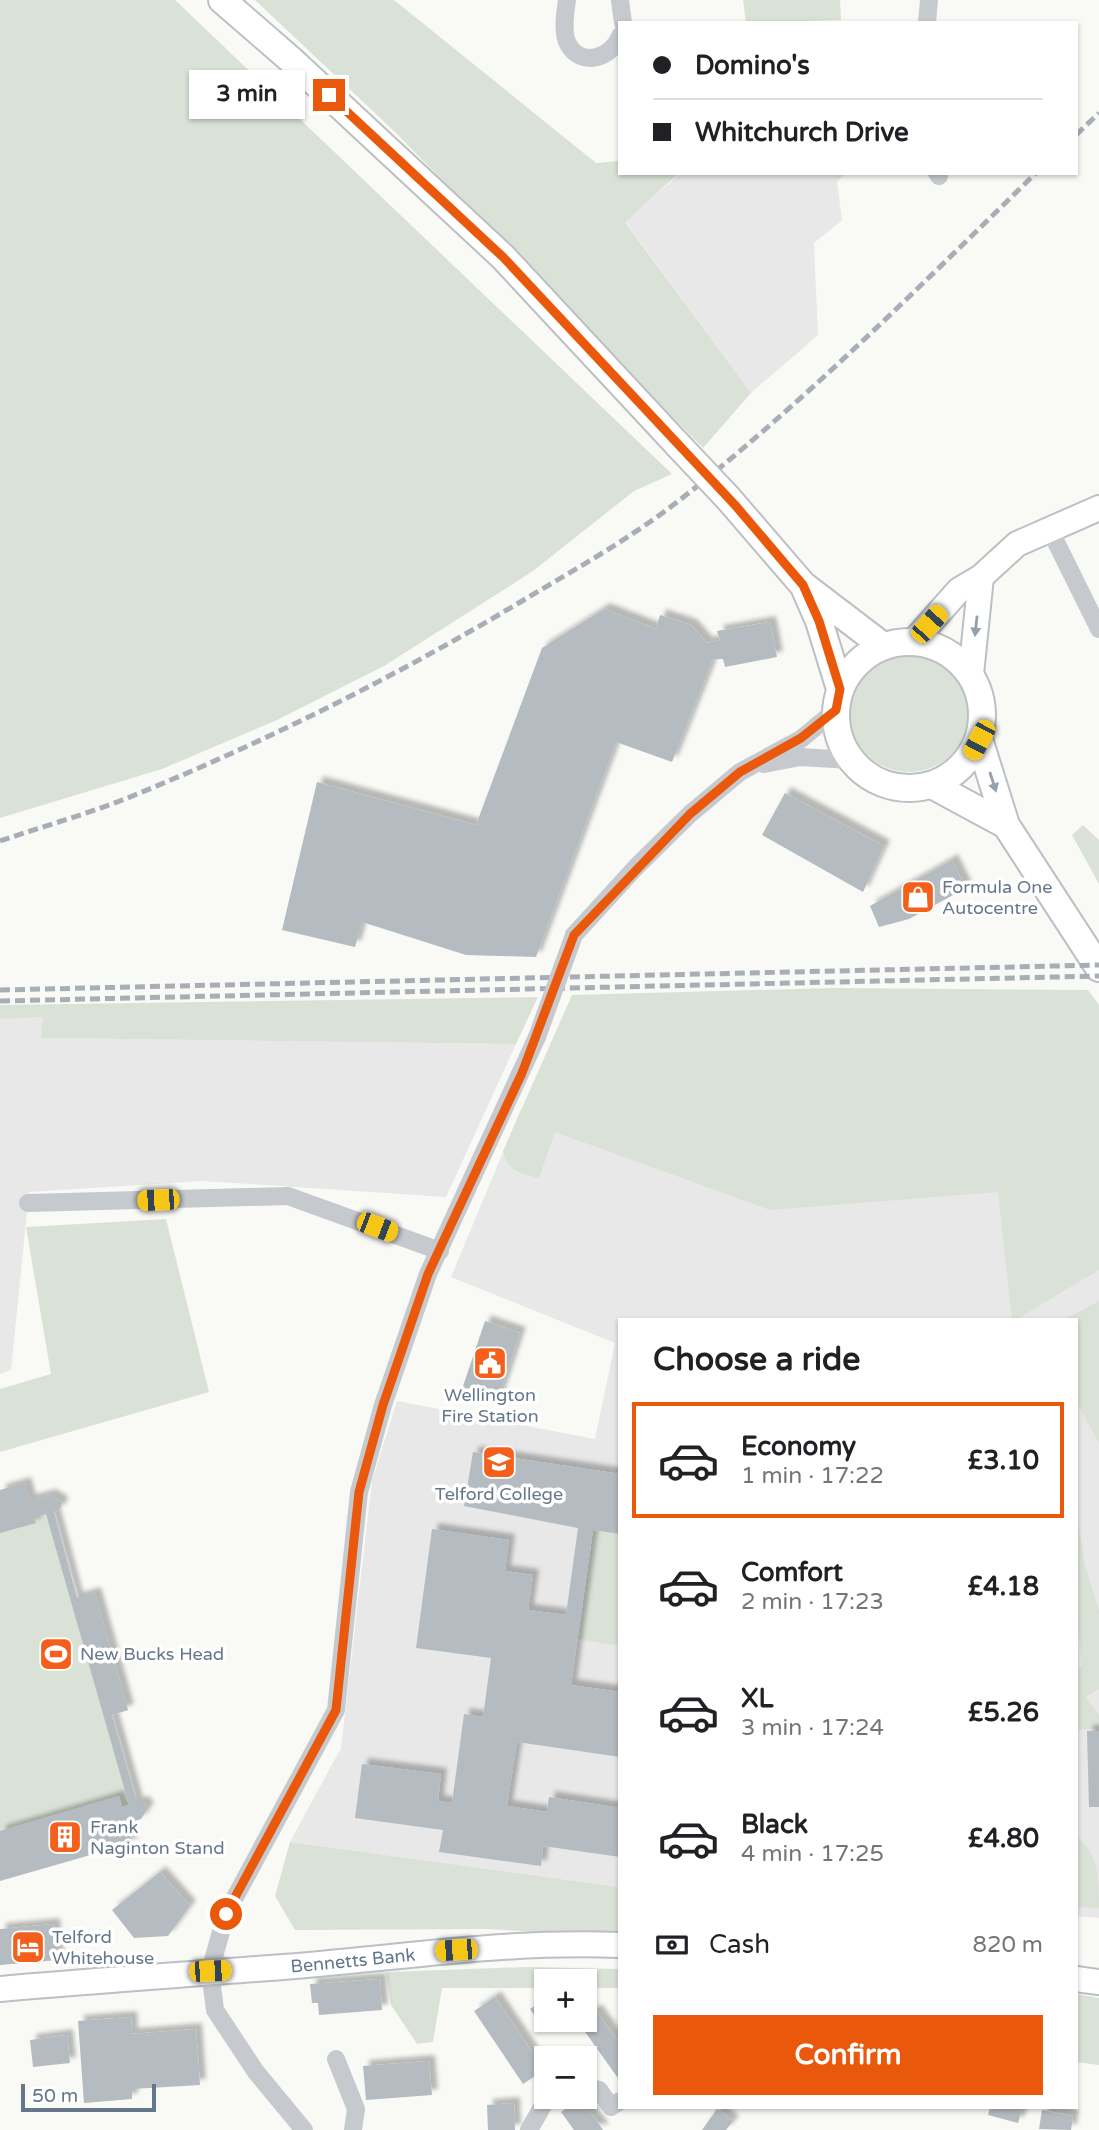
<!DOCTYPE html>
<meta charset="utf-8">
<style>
body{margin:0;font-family:"Varela Round",sans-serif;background:#f6f6f6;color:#202124;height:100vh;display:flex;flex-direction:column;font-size:26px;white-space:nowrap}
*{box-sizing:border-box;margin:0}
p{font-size:23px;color:#757577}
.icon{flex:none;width:38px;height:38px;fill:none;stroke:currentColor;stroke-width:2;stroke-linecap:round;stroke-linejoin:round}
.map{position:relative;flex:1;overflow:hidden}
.panel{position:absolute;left:618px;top:1318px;width:460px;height:791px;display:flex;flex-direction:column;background:#fff;border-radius:0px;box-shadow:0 2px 5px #0004}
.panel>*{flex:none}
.hud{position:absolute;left:618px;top:21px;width:460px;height:154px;border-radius:0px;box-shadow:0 2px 5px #0004;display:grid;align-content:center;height:154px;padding:0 35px;background:#fff}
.tools{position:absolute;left:534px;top:1969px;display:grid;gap:14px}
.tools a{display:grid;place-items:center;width:63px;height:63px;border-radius:0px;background:#fff;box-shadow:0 2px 5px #0004;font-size:35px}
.scale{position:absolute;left:21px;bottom:18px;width:135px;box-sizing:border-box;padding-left:7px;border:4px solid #65778a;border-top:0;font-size:19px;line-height:24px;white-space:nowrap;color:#65778a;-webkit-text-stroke:5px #fff;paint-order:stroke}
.end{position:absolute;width:32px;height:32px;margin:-16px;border:9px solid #ea580c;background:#fff;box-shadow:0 0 0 4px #fff}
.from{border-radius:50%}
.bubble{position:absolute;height:49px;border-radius:0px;background:#fff;box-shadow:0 2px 5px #0004;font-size:23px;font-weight:700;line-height:49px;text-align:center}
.car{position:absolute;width:21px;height:42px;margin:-21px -10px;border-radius:9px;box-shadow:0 0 5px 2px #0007;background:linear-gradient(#f5c518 24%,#345 0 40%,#f5c518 0 76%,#345 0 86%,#f5c518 0)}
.hud b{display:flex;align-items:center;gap:24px;height:66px;font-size:26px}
.hud b+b{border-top:2px solid #e0e0e0}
.hud i{width:18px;height:18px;background:#202124}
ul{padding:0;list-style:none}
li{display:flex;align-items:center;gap:21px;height:116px;margin:0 14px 10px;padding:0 21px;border:4px solid transparent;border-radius:0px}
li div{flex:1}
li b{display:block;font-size:26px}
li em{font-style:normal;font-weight:700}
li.active{border-color:#ea580c}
li>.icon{width:63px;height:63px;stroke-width:1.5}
h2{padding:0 35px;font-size:32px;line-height:84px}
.pay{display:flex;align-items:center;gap:18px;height:77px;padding:0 35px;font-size:26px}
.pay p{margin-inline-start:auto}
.button{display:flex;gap:14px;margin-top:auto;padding:14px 35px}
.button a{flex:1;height:80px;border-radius:0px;background:#ea580c;color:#fff;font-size:28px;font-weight:700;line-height:80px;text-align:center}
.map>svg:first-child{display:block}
</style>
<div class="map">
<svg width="1099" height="2130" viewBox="0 0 1099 2130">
<defs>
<filter id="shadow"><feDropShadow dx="6" dy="-6" stdDeviation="2" flood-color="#0004"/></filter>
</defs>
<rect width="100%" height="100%" fill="#f9f9f6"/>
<path fill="#e7e8e7" d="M 681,173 L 845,173 L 837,182 L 842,220 L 814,243 L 818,335 L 751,393 L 625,221 Z
M 43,1016 L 42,1038 L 516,1044 L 446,1197 L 203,1181 L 29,1192 L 11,1370 L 0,1374 L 0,1019 Z
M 1099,1088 L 1099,1918 L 1076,1916 L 1076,1320 L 620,1320 L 619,1887 L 290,1842 L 341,1748 L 372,1481 L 397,1401 L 595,1439 L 615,1343 L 451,1277 L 521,1109 Z"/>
<path fill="#dae2d7" d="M 0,0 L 175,0 L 672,474 L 634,491 L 533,571 L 384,666 L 277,720 L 162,769 L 0,818 Z
M 255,0 L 394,0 L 596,163 L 619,161 L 620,173 L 679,173 L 625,222 L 751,393 L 703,448 L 395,132 Z
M 743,0 L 840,0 L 841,20 L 746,23 Z
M849 712a60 60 0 1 1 120 0a60 60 0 1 1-120 0Z
M 1083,825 L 1099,840 L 1099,884 L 1072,835 Z
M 833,988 L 1088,990 L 1099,1005 L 1099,1270 L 1017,1319 L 1012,1319 L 998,1192 L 770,1210 L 555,1132 L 539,1178 C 520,1173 508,1172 503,1151 L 572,995 Z
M 538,997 L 516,1044 L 41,1038 L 43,1017 L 0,1019 L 0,1005 Z
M 166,1219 L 209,1392 L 0,1452 L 0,1389 L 51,1374 L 26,1227 Z
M 1099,1301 L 1099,1443 L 1076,1401 L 1076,1320 L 1065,1319 Z
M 25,1483 L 30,1500 L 50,1495 L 62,1502 L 60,1509 L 54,1512 L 77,1597 L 95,1593 L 128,1710 L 112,1715 L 137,1802 L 143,1802 L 148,1808 L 141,1819 L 0,1881 L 0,1490 Z
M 1076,1510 L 1085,1565 L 1099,1611 L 1099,1689 L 1086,1697 L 1099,1715 L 1099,1728 L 1077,1730 L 1076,1740 L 1076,1667 L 1082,1666 L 1076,1600 Z
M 593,1530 L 619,1534 L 619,1646 L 578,1639 Z
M 1076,1835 C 1099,1856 1099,1876 1099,1908 L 1076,1907 Z
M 290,1842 L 619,1887 L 619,1937 L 488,1929 L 295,1930 L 275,1896 Z
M 527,1967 L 619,1969 L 619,1988 L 585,1988 L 584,1981 L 546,1981 L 546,1988 L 442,1988 L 433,2042 L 417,2044 L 391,2005 L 386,1972 Z
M 1076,1994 L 1099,1998 L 1099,2065 L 1076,2062 Z"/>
<path fill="#b4bbc1" filter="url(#shadow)" d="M 604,609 L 656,629 L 660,615 L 691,625 L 707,643 L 720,640 L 717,631 L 770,622 L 777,657 L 725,667 L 723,659 L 713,659 L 672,762 L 616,742 L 536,957 L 466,955 L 362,922 L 355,947 L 282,930 L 317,782 L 476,825 L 542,648 Z
M 785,793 L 884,846 L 863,892 L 762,835 Z
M 952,860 L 966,888 L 909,919 L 879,927 L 870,906 Z
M 485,1321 L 520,1333 L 496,1404 L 461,1392 Z
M 473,1452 L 620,1474 L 620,1534 L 593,1530 L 571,1685 L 620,1692 L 620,1757 L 517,1742 L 507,1806 L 547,1812 L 549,1797 L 620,1808 L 620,1857 L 543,1846 L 541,1866 L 439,1852 L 443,1830 L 355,1818 L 362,1764 L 441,1774 L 438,1801 L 452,1803 L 464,1714 L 483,1717 L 491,1658 L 416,1648 L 432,1529 L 509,1540 L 505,1571 L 533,1575 L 528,1610 L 566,1615 L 578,1528 L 464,1506 Z
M 25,1483 L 30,1500 L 50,1495 L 62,1502 L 60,1509 L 54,1512 L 77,1598 L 95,1593 L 128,1710 L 112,1715 L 137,1803 L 143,1802 L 148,1808 L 141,1819 L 127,1823 L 132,1843 L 0,1881 L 0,1831 L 119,1796 L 122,1807 L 129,1805 L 46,1514 L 34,1518 L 36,1523 L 0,1533 L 0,1490 Z
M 1087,1731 L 1099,1731 L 1099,1807 L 1089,1807 Z
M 160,1872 L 190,1906 L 168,1936 L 134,1938 L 112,1910 Z
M 54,1924 L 58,1960 L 0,1965 L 0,1929 Z
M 380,1979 L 382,2010 L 319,2015 L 318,2003 L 312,2003 L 310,1984 Z
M 495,1997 L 544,2070 L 523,2084 L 474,2011 Z
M 546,1998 L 546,2020 L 559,2020 L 544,2030 L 530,2009 Z
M 596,2010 L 620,2044 L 620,2081 L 578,2022 Z
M 131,2017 L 132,2034 L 196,2029 L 200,2085 L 132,2089 L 132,2099 L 84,2103 L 78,2021 Z
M 67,2035 L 70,2063 L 33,2067 L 30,2040 Z
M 429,2061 L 432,2095 L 366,2100 L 363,2066 Z
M 581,2098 L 603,2130 L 574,2130 L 561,2112 Z
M 514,2103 L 515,2130 L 488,2130 L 487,2105 Z
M 990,2107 L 1023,2107 L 1018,2123 L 988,2115 Z
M 717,2109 L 733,2121 L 726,2130 L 702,2130 Z
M 1042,2110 L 1073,2116 L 1071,2130 L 1039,2129 Z"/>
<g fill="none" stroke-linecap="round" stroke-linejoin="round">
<g stroke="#bbc0c5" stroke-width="28">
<g id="secondary">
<path d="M 914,641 L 959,590 L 981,577 L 1017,544 L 1099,508"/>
<path d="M 971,674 L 981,577"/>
<path d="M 1076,1979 L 1099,1982"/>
<path id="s1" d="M 0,1989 C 90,1981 180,1975 270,1968 C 387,1960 502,1940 620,1945"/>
</g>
</g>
<g stroke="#bcc0c4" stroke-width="30">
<path id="primary" d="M 222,0 L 290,59 L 503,257 L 678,445
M 728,498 L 803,585 L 883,646
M 805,589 L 819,621 L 840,689
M836 715a73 73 0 1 1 146 0a73 73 0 1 1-146 0Z
M 979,739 L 1006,825 L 1099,968
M 932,785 L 1006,825"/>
</g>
<path stroke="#c6cacf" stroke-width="18" d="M 567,0 C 565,13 562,33 568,44 C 581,68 612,58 620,36
M 620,0 L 623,23
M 927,23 L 929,0
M 937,173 L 939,176
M 1050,530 L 1099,629
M 764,764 L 800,757 L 851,760
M 574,935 L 636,867 L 690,814 L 740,772 L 801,739 L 836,710
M 28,1203 L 288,1196 L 440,1251
M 336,2059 L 356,2109 L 353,2130
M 584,2086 L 599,2090 L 611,2107 L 620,2101
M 304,2130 L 256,2072 L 215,2010 L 210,1971 L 226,1914 L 336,1710 L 359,1492 L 383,1405 L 428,1274 L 537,1037
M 529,2130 L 545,2102 L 554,2096"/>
<use href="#secondary" stroke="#fff" stroke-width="24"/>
<use href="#primary" stroke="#fff" stroke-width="26"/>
<path stroke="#a8aeb5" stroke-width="5" stroke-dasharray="10 5" stroke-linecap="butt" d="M 1076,135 L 1099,113
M 0,841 C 41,827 84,815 125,799 C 261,744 391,679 517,604 C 572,571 630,539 681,499 C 807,400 921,285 1036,173
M 0,990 L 1099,965
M 0,1001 L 1099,976"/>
<g stroke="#bcc0c4" stroke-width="30" stroke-linecap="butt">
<path id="primary-bridge" d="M 678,445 L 728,498"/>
</g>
<path stroke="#c6cacf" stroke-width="18" d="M 537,1037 L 574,935"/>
<use href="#primary-bridge" stroke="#fff" stroke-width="26"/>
</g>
<defs><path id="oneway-solid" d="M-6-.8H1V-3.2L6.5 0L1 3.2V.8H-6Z" transform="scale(1.75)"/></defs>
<g fill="#93a0ad">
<use href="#oneway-solid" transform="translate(976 626) rotate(96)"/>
<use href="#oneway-solid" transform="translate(993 782) rotate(72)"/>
</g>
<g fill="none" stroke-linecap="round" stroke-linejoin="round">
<path stroke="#ea580c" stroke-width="9" d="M 226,1914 L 336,1710 L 359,1492 L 383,1405 L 428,1274 L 522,1073 L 574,935 L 690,814 L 740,772 L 801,738 L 836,710 L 840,689 L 819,621 L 803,585 L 735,505 L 503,257 L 329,95"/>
</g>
<defs>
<g id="shop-square" transform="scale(1.75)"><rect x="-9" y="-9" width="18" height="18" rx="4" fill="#f4601b" stroke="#fff"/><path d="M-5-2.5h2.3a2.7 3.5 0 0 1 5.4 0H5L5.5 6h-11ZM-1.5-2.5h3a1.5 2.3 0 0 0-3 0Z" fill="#fff"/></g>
<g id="civic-square" transform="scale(1.75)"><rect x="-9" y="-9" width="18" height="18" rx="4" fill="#f4601b" stroke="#fff"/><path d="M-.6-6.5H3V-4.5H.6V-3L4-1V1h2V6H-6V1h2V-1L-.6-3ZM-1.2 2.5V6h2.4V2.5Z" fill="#fff"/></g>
<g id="university-square" transform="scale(1.75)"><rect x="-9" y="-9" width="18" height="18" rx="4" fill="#f4601b" stroke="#fff"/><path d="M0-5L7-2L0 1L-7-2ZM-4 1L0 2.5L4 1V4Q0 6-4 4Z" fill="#fff"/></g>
<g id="stadium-square" transform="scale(1.75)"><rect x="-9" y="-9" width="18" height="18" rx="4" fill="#f4601b" stroke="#fff"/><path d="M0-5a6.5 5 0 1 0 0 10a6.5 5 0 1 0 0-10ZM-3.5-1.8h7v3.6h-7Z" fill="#fff"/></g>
<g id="building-square" transform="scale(1.75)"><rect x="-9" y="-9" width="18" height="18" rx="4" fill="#f4601b" stroke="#fff"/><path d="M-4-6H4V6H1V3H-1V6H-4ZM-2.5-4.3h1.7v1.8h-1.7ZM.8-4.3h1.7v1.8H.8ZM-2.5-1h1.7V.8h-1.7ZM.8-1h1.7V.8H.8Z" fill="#fff"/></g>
<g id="hotel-square" transform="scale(1.75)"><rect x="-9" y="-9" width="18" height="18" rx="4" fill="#f4601b" stroke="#fff"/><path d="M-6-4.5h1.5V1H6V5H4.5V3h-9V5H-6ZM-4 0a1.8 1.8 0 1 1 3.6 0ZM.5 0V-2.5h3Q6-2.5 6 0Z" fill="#fff"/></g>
</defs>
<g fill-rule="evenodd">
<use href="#shop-square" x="918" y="897"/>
<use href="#civic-square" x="490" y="1363"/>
<use href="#university-square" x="499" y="1462"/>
<use href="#stadium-square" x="56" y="1654"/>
<use href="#building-square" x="65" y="1837"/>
<use href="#hotel-square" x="28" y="1947"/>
</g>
<g text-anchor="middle" stroke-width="7" stroke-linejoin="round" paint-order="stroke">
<g font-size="18" fill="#65778a" stroke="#fff" text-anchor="start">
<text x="942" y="893">Formula One<tspan x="942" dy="21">Autocentre</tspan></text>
<text x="490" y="1401" text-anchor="middle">Wellington<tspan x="490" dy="21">Fire Station</tspan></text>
<text x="499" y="1500" text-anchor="middle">Telford College</text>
<text x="80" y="1660">New Bucks Head</text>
<text x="90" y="1833">Frank<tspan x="90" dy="21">Naginton Stand</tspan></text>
<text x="52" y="1943">Telford<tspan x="52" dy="21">Whitehouse</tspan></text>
</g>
<g font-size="18" fill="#65778a" stroke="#fff">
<text dy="6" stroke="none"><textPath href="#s1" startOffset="354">Bennetts Bank</textPath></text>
</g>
</g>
</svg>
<div class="tools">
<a>+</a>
<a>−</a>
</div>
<div class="scale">50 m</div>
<i class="end from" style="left:226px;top:1914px"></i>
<i class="end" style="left:329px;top:95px"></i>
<div class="bubble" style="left:189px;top:70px;width:116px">3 min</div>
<i class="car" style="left:929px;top:624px;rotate:42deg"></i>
<i class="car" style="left:979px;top:740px;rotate:208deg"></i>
<i class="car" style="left:158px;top:1200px;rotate:268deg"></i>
<i class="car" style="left:377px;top:1227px;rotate:111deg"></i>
<i class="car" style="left:456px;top:1950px;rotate:267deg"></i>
<i class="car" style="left:210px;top:1971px;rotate:88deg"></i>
<div class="hud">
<b><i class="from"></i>Domino's</b>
<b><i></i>Whitchurch Drive</b>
</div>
<section class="panel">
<h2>Choose a ride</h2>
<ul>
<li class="active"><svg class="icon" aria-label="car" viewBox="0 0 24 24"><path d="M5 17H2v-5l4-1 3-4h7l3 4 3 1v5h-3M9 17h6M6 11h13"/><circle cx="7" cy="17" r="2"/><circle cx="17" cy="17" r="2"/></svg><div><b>Economy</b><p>1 min · 17:22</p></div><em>£3.10</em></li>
<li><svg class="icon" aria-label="car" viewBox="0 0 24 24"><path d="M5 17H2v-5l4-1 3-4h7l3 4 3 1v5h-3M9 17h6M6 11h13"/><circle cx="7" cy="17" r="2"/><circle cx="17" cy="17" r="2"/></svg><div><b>Comfort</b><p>2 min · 17:23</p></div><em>£4.18</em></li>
<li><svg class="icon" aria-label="car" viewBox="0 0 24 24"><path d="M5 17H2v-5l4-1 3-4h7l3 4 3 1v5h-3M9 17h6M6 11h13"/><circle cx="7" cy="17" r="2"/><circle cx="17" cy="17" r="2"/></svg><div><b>XL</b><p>3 min · 17:24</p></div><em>£5.26</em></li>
<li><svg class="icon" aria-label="car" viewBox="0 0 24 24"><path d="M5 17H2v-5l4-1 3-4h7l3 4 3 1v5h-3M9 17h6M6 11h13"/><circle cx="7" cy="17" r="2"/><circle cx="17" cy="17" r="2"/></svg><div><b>Black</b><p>4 min · 17:25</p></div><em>£4.80</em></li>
</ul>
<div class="pay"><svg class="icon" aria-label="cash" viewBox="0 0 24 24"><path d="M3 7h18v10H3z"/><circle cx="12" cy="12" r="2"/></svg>Cash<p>820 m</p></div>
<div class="button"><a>Confirm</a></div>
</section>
</div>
